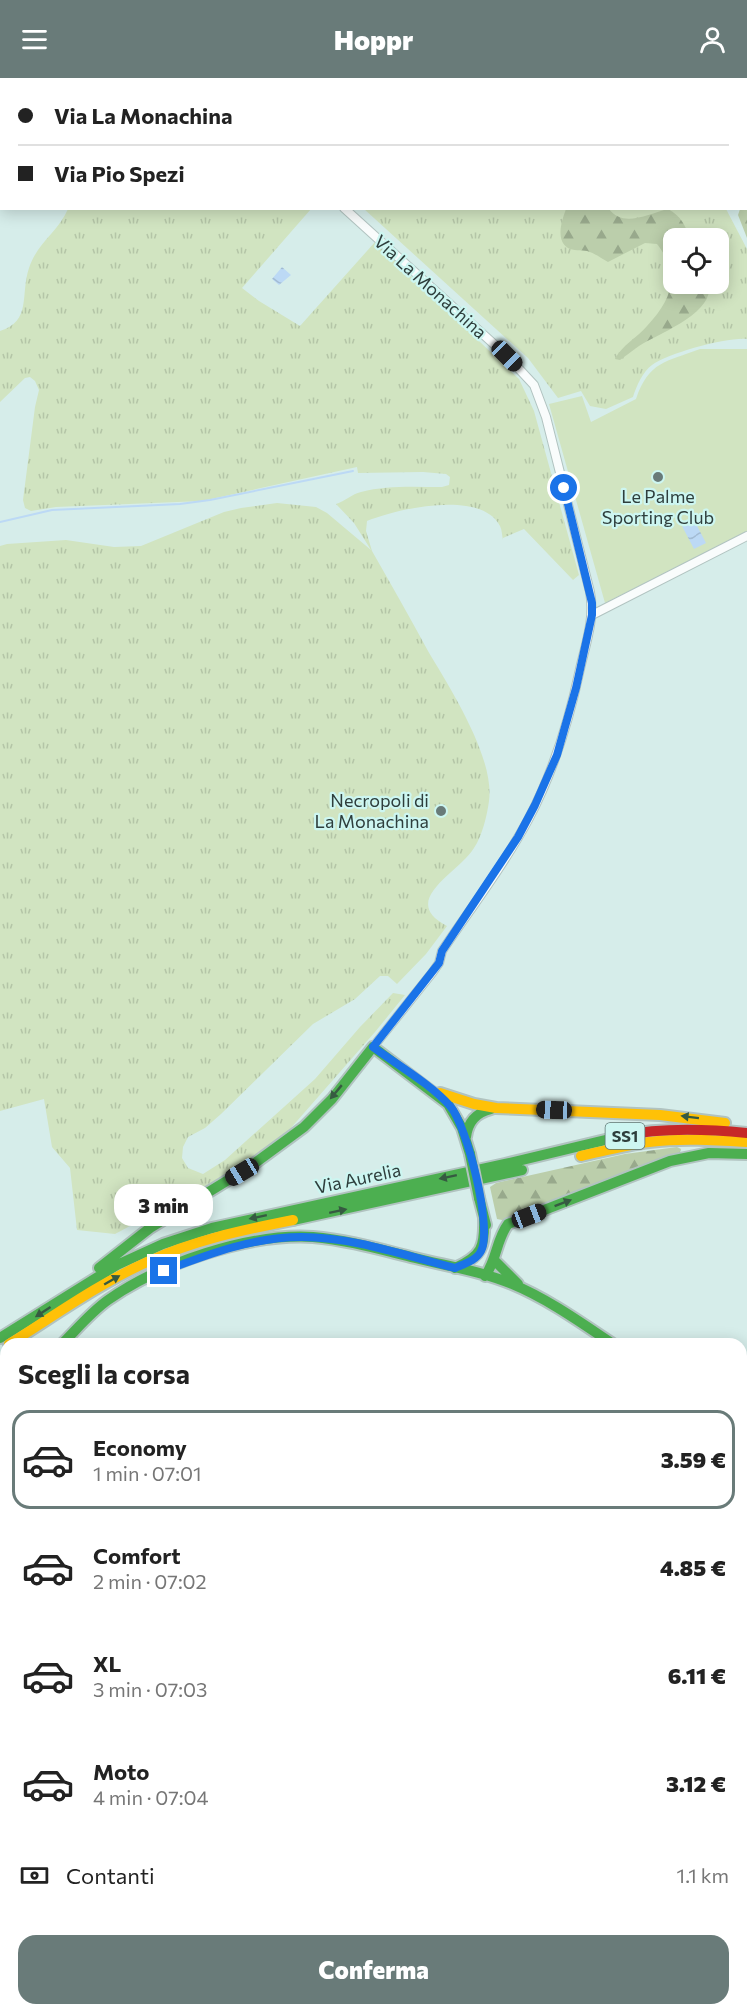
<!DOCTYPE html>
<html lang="it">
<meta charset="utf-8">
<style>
body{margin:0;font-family:Commissioner,sans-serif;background:#f2f2f2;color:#222;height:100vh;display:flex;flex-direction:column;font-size:22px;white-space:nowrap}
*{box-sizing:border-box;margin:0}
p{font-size:20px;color:#767676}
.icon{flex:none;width:33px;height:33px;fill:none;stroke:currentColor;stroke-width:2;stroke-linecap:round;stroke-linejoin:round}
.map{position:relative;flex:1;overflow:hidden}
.sheet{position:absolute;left:0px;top:1260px;width:747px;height:678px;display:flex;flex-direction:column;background:#fff;border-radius:18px 18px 0 0;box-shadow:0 3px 15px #0003}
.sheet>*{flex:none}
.guide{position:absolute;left:0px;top:0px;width:747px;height:132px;box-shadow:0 3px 15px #0003;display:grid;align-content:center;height:132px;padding:0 18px;background:#fff}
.tools{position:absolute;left:663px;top:150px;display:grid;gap:12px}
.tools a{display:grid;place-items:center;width:66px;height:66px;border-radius:12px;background:#fff;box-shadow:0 3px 15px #0003;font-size:30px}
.end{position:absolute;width:27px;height:27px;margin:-14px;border:8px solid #1a73e8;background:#fff;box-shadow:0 0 0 3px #fff}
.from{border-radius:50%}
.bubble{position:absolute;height:42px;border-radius:18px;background:#fff;box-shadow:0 3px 15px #0003;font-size:20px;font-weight:800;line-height:42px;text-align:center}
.car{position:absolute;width:18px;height:36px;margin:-18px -9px;border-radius:8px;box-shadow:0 0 4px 2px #0007;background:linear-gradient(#222 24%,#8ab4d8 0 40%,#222 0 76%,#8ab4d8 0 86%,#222 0)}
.guide b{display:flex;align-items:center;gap:21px;height:57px;font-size:22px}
.guide b+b{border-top:2px solid #e0e0e0}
.guide i{width:15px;height:15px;background:#222}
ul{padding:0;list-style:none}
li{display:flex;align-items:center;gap:18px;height:99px;margin:0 12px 9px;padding:0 6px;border:3px solid transparent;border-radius:18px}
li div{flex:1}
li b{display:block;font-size:22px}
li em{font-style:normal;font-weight:800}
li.selected{border-color:#697b79}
li>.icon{width:54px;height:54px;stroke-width:1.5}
h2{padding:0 18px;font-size:27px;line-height:72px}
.pay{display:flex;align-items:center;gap:15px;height:66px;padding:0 18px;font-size:22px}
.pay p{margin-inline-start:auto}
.primary-button{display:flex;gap:12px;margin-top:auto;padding:12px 18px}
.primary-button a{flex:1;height:69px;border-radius:18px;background:#697b79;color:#fff;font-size:24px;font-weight:800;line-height:69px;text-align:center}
header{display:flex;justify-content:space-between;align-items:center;height:78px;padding:0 18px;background:#697b79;color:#fff;font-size:27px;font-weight:800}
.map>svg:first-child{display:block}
</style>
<header><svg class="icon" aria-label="menu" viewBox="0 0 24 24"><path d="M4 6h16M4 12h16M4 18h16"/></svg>Hoppr<svg class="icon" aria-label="person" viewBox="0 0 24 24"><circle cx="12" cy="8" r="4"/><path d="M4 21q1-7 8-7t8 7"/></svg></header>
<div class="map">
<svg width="747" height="1938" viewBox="0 0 747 1938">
<defs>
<pattern id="grass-tufts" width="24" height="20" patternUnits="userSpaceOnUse" patternTransform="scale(1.5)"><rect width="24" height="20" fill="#d1e4c1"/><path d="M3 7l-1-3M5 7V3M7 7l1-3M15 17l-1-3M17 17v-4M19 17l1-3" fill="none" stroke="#b4c5a7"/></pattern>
<pattern id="forest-firs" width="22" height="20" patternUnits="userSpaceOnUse" patternTransform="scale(1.5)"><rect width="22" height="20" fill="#bbceab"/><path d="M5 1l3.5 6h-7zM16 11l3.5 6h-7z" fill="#98a98c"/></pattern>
<pattern id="water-waves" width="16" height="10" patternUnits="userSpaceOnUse" patternTransform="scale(1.5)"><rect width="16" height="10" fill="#bcd9f5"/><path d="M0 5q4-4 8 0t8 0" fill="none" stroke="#a2bbd3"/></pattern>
</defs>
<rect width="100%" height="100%" fill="#d6edea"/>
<path fill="url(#grass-tufts)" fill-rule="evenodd" d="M 237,0 L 677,0 L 678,1 L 238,2 Z
M 68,131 L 311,131 L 242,210 L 259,223 L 300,248 L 375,164 L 519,301 L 534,333 L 579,497 L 573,502 L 524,451 L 503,460 L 503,462 C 502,458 502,452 500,448 C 481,411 396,431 367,443 L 366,453 L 372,473 C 391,506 410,540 428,573 C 450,610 495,680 489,723 C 487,738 482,758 474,770 C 458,796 398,822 447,848 L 426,876 L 397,906 L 388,898 L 380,898 L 355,921 L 313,946 L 221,1036 L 205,1050 L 188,1059 L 183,1069 L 182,1080 L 188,1090 L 203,1096 L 225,1082 L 315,1001 L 360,949 L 393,915 L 405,917 L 375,954 L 283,1059 L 220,1100 L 115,1156 L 77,1152 L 70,1090 L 52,1069 L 44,1021 L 0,1033 L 0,468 L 7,466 L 66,462 L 114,469 L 141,468 L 224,434 L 241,430 L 277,425 L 316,429 L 327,435 L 371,472 L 354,445 L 336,426 C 345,423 352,416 361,414 C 387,407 415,409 442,409 L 449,407 L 450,399 L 446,396 L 423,394 L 358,395 L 357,389 L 202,423 L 56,429 L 31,433 L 25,430 L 23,422 L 35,329 L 39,312 L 35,303 L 30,299 L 25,300 L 0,324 L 0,253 C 32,243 20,217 29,190 C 37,165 58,154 68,131 Z
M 364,131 L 726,131 L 747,171 L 747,261 C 727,259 669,275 652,287 C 643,293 636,309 633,319 L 606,331 L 590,328 L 581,313 L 558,320 L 528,280 ZM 674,160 L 718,160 L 718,206 L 674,206 Z"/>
<path fill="url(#forest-firs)" d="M 0,0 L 153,0 L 2,2 L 0,73 Z
M 352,0 L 473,0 L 476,1 L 351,1 Z
M 513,0 L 634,0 L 635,1 L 511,1 Z
M 747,113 L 747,160 L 738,137 L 740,131 L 746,130 Z
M 566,131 L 609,131 C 623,150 648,136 668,131 C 681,138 685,147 690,160 L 674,160 L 674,206 L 708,206 C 717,234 658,256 639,268 C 633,272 627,277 620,282 L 615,281 C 622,267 637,260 647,248 C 672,221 681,197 657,166 L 645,165 L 608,184 C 601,180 594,175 587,173 C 581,172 573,173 568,170 C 555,162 562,142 566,131 Z
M 677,1069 L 681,1071 L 679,1077 L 502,1142 L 497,1141 L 490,1109 L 496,1105 L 625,1076 Z"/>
<path fill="#d1e4c1" d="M 700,271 L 747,271 L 747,453 L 605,525 L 549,326 L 582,318 L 591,344 L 636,321 C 649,283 666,284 700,271 Z
M 0,1570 L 6,1573 L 6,1648 L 0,1645 Z"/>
<path fill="url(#water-waves)" d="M 282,189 L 291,197 L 279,207 L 272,201 Z
M 694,442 L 706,465 L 694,471 L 682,448 Z"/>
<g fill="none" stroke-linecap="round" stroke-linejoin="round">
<path stroke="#bcd9f5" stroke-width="2" d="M 0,444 L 52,432 L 180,426 L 210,422 L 353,393"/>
<g stroke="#b1c3c0" stroke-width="10">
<path id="street" d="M 103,0 L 105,2
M 219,0 L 220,2
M 125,2 L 127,0
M 344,130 L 507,278 L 534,307 L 546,339 L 590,514 C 595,540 586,565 580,591 C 569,643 553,695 528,742 C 503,788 471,830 442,873 L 439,885 L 432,895 L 373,969
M 592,537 L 747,458
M 741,1365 L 747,1374"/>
</g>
<g stroke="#b1c3c0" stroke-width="14">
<path id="fast" d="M 373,969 L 448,1026 L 462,1050 L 470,1076
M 466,1059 C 468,1043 476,1035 491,1031
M 479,1120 L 486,1147
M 293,1142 L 522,1092
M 508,1146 L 670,1083 L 709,1075 L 747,1076
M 494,1182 L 518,1206
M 99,1190 L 150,1150 L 251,1088 L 304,1049 L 332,1021 L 373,969
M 455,1190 C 482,1178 485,1169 484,1140
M 485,1198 C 497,1182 496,1162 508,1146
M 0,1260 L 117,1187 L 163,1166 L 212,1150 L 505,1086 L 622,1058
M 62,1266 C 77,1251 91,1234 108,1222 C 161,1185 248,1155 313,1159 C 348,1162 382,1172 415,1180 C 447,1188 481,1193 512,1206 C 548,1221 580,1244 613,1266
M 741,1348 L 747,1352"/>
</g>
<g stroke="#b1c3c0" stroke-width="14">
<path id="slow" d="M 440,1015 L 474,1026 L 496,1030
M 496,1030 L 660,1037 L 725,1045
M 581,1078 C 604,1073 626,1067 649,1064 C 682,1060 714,1062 747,1064
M 9,1266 C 54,1238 98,1206 147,1184 C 194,1162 243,1152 293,1142"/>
</g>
<g stroke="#b1c3c0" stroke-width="14">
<path id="jam" d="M 622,1058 C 662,1049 706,1051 747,1055
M 0,1335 L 6,1327"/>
</g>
<use href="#street" stroke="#f9fcfc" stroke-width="8"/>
<use href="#fast" stroke="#4caf50" stroke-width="10"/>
<use href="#slow" stroke="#ffc107" stroke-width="10"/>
<use href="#jam" stroke="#c62828" stroke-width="10"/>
<g stroke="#b1c3c0" stroke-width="14" stroke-linecap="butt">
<path id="fast-bridge" d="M 470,1076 L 479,1120"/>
</g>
<use href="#fast-bridge" stroke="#4caf50" stroke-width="10"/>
</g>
<defs><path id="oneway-solid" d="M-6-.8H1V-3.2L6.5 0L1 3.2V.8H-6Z" transform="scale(1.5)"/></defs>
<g fill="#365a41">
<use href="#oneway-solid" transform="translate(336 1014) rotate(130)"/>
<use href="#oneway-solid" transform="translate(690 1039) rotate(-173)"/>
<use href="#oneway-solid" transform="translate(448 1099) rotate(168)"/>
<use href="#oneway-solid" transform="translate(563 1125) rotate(-21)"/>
<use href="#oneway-solid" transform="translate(338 1133) rotate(-12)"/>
<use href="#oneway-solid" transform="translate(258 1139) rotate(168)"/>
<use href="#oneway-solid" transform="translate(112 1202) rotate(-30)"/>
<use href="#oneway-solid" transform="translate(43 1234) rotate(147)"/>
</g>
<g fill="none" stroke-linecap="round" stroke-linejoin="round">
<path stroke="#1a73e8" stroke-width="8" d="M 164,1193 C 209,1176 253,1159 302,1159 C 353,1159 406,1178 455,1190 C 464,1186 477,1182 481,1173 C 493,1151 467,1047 450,1028 C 432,1007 396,986 373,969 L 439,885 L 442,873 L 518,759 L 535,727 L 557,677 L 576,610 L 592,537 L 592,525 L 564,410"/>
</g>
<g fill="#697b79" stroke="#cdf6f1" stroke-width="2">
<circle cx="658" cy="399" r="6"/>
<circle cx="441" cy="733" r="6"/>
</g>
<g text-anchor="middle" stroke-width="4.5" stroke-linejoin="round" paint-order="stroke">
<rect fill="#cdf6f1" stroke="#5e7572" stroke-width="1.5" x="605.5" y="1045" width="39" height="26" rx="4.5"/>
<g font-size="16" font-weight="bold" fill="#2e3e3c">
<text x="625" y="1064">SS1</text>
</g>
<g font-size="18" fill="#2e3e3c" stroke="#cdf6f1">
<text transform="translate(430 209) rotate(42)" y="6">Via La Monachina</text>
<text transform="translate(358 1101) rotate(-12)" y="6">Via Aurelia</text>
</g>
<g font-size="18" fill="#2e3e3c" stroke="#cdf6f1">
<text x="658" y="425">Le Palme<tspan x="658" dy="21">Sporting Club</tspan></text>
<text x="429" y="729" text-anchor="end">Necropoli di<tspan x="429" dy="21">La Monachina</tspan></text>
</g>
</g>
</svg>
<div class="tools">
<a><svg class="icon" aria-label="locate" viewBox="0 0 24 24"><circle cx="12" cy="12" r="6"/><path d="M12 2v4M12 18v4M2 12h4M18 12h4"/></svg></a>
</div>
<i class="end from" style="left:564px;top:410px"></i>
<i class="end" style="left:164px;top:1193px"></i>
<div class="bubble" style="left:114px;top:1106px;width:99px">3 min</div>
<i class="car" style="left:507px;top:278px;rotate:135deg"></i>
<i class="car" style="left:554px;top:1032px;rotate:272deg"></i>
<i class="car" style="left:242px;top:1094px;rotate:239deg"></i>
<i class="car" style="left:529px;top:1138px;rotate:69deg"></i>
<div class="guide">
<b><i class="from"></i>Via La Monachina</b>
<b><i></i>Via Pio Spezi</b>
</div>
<section class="sheet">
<h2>Scegli la corsa</h2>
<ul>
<li class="selected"><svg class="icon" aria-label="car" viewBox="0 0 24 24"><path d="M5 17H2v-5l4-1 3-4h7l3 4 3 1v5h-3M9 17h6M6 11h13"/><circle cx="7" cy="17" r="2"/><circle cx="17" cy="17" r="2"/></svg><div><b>Economy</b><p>1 min · 07:01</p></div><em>3.59 €</em></li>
<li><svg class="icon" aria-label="car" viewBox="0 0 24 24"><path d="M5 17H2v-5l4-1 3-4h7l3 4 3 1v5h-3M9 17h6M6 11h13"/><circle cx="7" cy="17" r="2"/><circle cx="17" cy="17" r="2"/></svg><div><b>Comfort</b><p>2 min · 07:02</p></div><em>4.85 €</em></li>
<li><svg class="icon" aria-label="car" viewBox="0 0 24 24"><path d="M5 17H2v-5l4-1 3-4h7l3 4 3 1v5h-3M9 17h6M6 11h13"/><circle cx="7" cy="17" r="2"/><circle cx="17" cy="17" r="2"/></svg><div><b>XL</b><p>3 min · 07:03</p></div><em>6.11 €</em></li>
<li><svg class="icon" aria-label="car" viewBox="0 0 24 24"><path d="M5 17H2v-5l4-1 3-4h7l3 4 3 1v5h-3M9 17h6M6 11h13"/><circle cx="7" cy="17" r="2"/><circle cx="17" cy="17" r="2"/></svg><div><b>Moto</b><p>4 min · 07:04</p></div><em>3.12 €</em></li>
</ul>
<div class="pay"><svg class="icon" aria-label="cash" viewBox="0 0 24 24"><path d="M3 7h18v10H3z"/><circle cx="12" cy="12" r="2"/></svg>Contanti<p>1.1 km</p></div>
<div class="primary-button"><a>Conferma</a></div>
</section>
</div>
